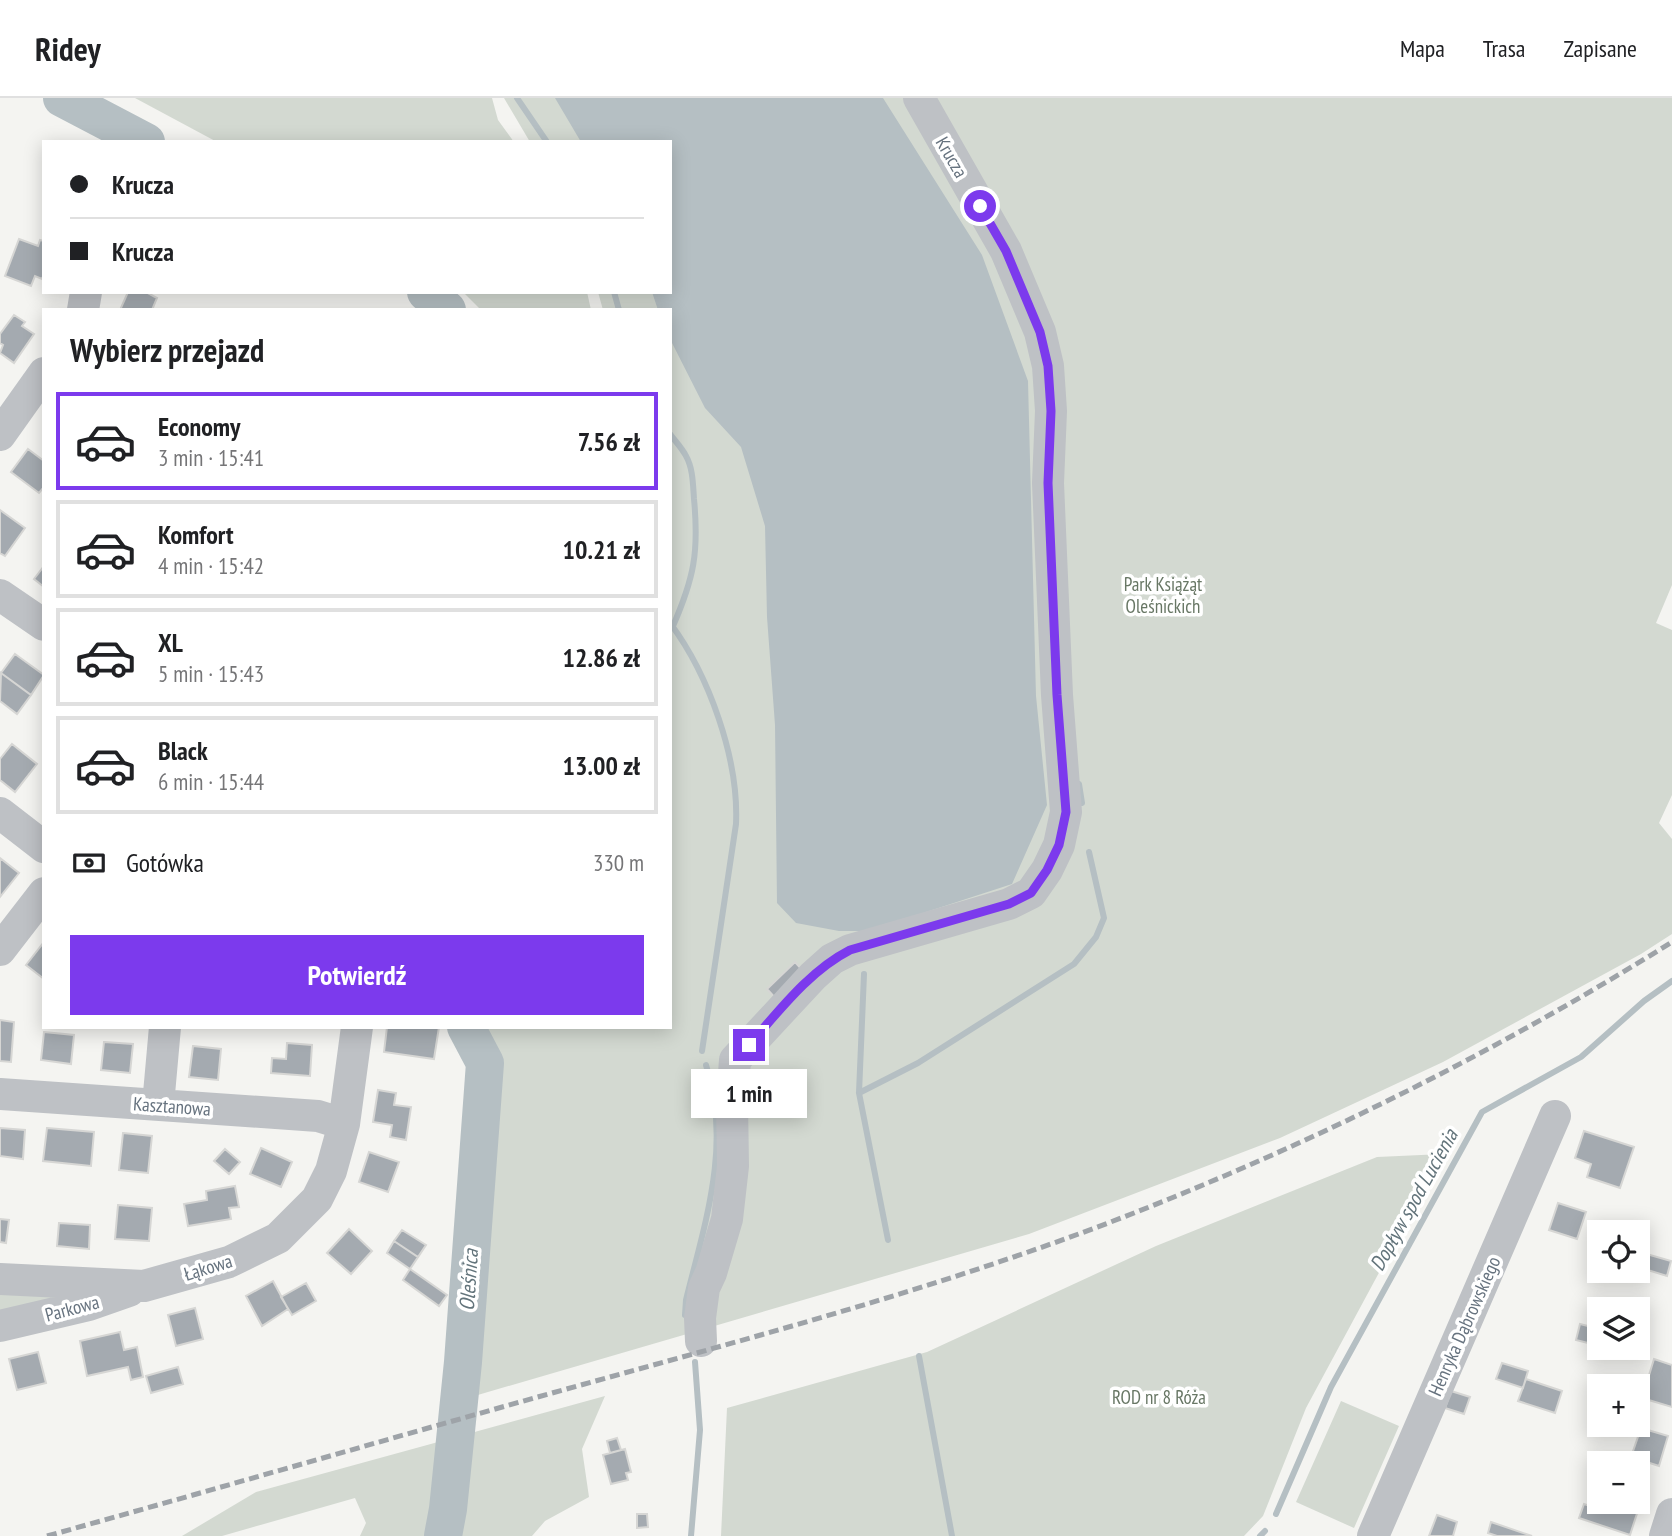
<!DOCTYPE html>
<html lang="pl">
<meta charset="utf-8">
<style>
body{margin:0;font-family:"PT Sans Narrow",sans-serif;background:#f6f6f6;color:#202124;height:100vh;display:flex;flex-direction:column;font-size:26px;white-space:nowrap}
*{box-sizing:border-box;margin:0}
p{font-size:23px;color:#757577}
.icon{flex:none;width:38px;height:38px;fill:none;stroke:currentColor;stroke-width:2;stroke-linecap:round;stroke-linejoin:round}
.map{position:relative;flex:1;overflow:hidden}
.side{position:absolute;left:42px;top:210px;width:630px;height:721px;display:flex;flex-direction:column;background:#fff;border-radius:0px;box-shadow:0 4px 18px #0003}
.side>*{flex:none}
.hud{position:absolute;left:42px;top:42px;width:630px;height:154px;border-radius:0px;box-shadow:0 4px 18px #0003;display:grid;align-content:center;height:154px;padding:0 28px;background:#fff}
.tools{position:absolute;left:1587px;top:1122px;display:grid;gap:14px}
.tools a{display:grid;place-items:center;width:63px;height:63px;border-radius:0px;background:#fff;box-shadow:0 4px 18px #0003;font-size:35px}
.end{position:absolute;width:32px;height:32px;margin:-16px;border:9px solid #7c3aed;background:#fff;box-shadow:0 0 0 4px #fff}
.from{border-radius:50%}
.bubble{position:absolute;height:49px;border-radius:0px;background:#fff;box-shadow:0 4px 18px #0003;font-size:23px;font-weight:800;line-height:49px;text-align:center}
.hud b{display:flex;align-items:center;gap:24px;height:66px;font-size:26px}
.hud b+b{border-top:2px solid #e0e0e0}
.hud i{width:18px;height:18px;background:#202124}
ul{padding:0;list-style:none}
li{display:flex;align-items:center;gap:21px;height:98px;margin:0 14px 10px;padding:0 14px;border:4px solid #e0e0e0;border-radius:0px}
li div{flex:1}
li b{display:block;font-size:26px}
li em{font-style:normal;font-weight:800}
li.current{border-color:#7c3aed}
li>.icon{width:63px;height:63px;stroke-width:1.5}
h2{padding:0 28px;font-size:32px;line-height:84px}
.pay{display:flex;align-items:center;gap:18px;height:77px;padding:0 28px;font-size:26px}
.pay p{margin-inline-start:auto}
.button{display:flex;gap:14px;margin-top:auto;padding:14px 28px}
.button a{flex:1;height:80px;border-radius:0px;background:#7c3aed;color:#fff;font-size:28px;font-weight:800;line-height:80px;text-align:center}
header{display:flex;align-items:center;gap:42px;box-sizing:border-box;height:98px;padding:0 35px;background:#fff;border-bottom:2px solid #e0e0e0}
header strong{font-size:33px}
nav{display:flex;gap:38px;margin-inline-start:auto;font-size:24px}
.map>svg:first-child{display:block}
</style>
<header>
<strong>Ridey</strong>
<nav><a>Mapa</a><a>Trasa</a><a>Zapisane</a></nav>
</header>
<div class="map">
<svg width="1672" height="1438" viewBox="0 0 1672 1438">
<rect width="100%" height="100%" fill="#f4f4f1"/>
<path fill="#d3d9d1" d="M 135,0 L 492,0 L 498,22 L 514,44 L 217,44 Z
M 504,0 L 1672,0 L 1672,487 L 1656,525 L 1672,532 L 1672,697 L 1659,725 L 1672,741 L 1672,836 L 1641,856 L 1443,964 L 1280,1040 L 1029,1136 L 471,1299 L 495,958 L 477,929 L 670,929 L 670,212 L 603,212 L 598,194 L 670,194 L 670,44 L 530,44 Z
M 463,194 L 587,194 L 591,212 L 481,212 Z
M 1443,1056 L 1306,1310 L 1263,1418 L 1244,1438 L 721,1438 L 727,1310 L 927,1254 L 1156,1148 L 1377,1059 Z
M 0,1191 L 86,1196 L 0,1222 Z
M 605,1298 L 582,1351 L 589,1399 L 545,1423 L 532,1438 L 360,1438 L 366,1425 L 355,1400 L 222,1438 L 182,1438 L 256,1394 Z
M 1341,1303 L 1399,1328 L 1354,1430 L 1296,1404 Z"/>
<path fill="#b5bfc3" d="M 555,0 L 883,0 L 982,157 L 1028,283 L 1036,598 L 1047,707 L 1012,786 L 868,833 L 839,833 L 796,825 L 777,805 L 775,627 L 767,519 L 765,428 L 741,349 L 705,310 L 670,241 L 670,212 L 658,212 L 652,194 L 670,194 L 670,44 L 581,44 Z"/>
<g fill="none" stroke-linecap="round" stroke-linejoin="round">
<path stroke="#b5bfc3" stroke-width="6" d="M 517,0 L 547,44
M 614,194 L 619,212
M 670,336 C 675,343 682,350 686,358 C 693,370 693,387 694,401 C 699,454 694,480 673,528
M 670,525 C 709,577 739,661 736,726 L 702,953
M 1079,686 L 1082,705
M 864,876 L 859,995 L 888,1142
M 859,995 L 918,965 L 1074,866 L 1096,839 L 1104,820 L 1089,754
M 685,1217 L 686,1202 C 705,1125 732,1046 706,967
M 919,1258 L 952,1438
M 1276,1416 L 1331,1289 L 1482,1014 L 1581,959 L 1644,903 L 1672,883
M 691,1438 L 700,1332 L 695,1264
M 1260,1438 L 1265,1433"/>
<path stroke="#b5bfc3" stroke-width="38" d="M 62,0 L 146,44
M 426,194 L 447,212
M 443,1438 L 448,1411 L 463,1264 L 485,965 L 466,929"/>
</g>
<path fill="#a4aab0" stroke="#d6d6d4" stroke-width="2" d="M 19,141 L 38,148 L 40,142 L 44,143 L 44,176 L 42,181 L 35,178 L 31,188 L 5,178 Z
M 128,194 L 146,194 L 157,200 L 152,212 L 120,212 Z
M 14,217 L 25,224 L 22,228 L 34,236 L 14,265 L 0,255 L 3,247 L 0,245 L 0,236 Z
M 28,351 L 44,363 L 44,389 L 39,395 L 11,374 Z
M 0,412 L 25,430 L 5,458 L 0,455 Z
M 44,468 L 44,489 L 34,481 Z
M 15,556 L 44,577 L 31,597 L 1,575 Z
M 1,575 L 31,597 L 17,616 L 0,603 Z
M 12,646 L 37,666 L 15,694 L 0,682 L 0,661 Z
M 0,760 L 19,775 L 0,799 Z
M 44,844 L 44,881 L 26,867 Z
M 795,864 L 805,875 L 777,902 L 767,891 Z
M 0,922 L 14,924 L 11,964 L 0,963 Z
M 387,929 L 439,929 L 434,961 L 384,954 Z
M 44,934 L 74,937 L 71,966 L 41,962 Z
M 104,944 L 133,946 L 130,975 L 101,972 Z
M 287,945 L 312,947 L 310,978 L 271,975 L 272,960 L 286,961 Z
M 193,948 L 221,951 L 218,982 L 189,979 Z
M 378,992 L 396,995 L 394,1007 L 411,1009 L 406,1042 L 390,1039 L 392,1027 L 373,1024 Z
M 0,1030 L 25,1032 L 23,1061 L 0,1058 Z
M 47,1030 L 94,1034 L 91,1068 L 43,1063 Z
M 1584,1033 L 1634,1049 L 1620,1090 L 1587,1079 L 1591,1066 L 1575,1060 Z
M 123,1035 L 152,1038 L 148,1075 L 119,1072 Z
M 261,1050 L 292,1064 L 281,1089 L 250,1076 Z
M 225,1051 L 240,1064 L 229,1076 L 214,1063 Z
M 369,1054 L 399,1064 L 388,1094 L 359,1084 Z
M 235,1088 L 239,1109 L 229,1110 L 231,1121 L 188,1128 L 184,1106 L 207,1102 L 206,1093 Z
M 1558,1105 L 1586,1114 L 1577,1141 L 1549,1132 Z
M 118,1107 L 152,1110 L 149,1143 L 115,1141 Z
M 0,1121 L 9,1122 L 6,1145 L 0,1144 Z
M 59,1125 L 90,1127 L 89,1151 L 57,1148 Z
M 349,1131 L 372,1153 L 351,1176 L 327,1155 Z
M 402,1132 L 426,1147 L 418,1159 L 394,1143 Z
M 394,1143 L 418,1159 L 410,1171 L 387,1155 Z
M 1643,1155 L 1671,1163 L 1667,1178 L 1638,1169 Z
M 410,1171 L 447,1197 L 439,1208 L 403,1182 Z
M 273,1183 L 288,1211 L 262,1228 L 246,1198 Z
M 306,1185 L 316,1203 L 292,1217 L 281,1199 Z
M 195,1210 L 203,1241 L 176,1248 L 168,1217 Z
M 1580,1226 L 1600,1231 L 1600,1248 L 1576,1242 Z
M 120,1234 L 124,1252 L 137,1249 L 143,1279 L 131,1282 L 128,1269 L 87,1278 L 80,1243 Z
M 1605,1250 L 1630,1250 L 1628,1256 Z
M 38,1254 L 46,1285 L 17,1292 L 9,1261 Z
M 1654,1261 L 1672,1267 L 1672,1309 L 1642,1300 Z
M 1502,1265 L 1528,1273 L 1523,1290 L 1496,1281 Z
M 178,1269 L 183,1286 L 151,1295 L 146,1278 Z
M 1526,1281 L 1562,1293 L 1555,1315 L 1518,1303 Z
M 1451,1293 L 1470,1299 L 1464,1316 L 1445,1310 Z
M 1641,1330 L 1668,1338 L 1659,1368 L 1631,1359 Z
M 617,1340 L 621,1352 L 610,1355 L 607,1343 Z
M 625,1351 L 631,1374 L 626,1375 L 628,1382 L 611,1386 L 603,1357 Z
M 1638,1396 L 1643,1397 L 1630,1437 L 1579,1420 L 1584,1406 L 1605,1413 L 1608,1404 L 1638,1404 Z
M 637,1416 L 647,1416 L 648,1429 L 637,1430 Z
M 1437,1417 L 1457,1424 L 1453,1438 L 1429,1438 Z
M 1491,1424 L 1532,1438 L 1497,1438 L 1488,1435 Z"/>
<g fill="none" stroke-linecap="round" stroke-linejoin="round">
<path stroke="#bec1c5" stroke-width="32" d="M 83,212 L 86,194
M 0,337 L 44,275
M 0,497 L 44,527
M 0,715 L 44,749
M 0,852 L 44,795
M 0,996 L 318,1018 L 344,1026
M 158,1007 L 165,929
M 0,1181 L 144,1188 L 229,1164 L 278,1140 L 317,1101 L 331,1073 L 344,1026 L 357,929
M 0,1228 L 89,1207 L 129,1193
M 701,1243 L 700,1220 L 704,1190 L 711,1175 L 727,1121 L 733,1068 L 732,1003 L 735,962 L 813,878 L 832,861 L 850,852 L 1009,806 L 1031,795 L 1047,772 L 1059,747 L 1066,714 L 1057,597 L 1048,385 L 1051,313 L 1048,268 L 1040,234 L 1006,153 L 919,0
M 1373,1438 L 1555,1018
M 1665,1438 L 1672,1416"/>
<path stroke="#9ea3a8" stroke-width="5" stroke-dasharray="10 5" stroke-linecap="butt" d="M 47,1438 C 209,1393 371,1346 534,1300 C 735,1244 940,1191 1134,1115 C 1322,1041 1501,951 1672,844"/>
</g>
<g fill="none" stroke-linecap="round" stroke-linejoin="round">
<path stroke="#7c3aed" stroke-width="9" d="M 749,947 C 779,913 809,873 850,852 L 1009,806 L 1031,795 L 1047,772 L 1059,747 L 1066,714 L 1057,597 L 1048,385 L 1051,313 L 1048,268 L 1040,234 L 1006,153 L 980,108"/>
</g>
<g text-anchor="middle" stroke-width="7" stroke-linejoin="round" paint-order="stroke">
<g font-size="19" fill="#67737f" stroke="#fff">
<text transform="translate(952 59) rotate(60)" y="7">Krucza</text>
<text transform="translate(172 1008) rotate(4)" y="7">Kasztanowa</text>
<text transform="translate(208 1169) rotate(-17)" y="7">Łąkowa</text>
<text transform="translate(72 1210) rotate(-15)" y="7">Parkowa</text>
<text transform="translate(1464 1228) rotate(-66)" y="7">Henryka Dąbrowskiego</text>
</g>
<g font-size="19" fill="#687765" stroke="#fff">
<text x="1163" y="493">Park Książąt<tspan x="1163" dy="22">Oleśnickich</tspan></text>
<text x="1159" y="1306">ROD nr 8 Róża</text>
</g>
<g font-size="21" font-style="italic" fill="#63747b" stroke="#fff">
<text transform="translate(1414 1102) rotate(-61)" y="7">Dopływ spod Lucienia</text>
<text transform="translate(469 1182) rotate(-86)" y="7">Oleśnica</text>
</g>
</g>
</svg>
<div class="tools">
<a><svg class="icon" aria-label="locate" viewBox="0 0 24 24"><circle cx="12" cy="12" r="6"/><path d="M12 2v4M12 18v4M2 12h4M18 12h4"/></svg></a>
<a><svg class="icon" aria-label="layers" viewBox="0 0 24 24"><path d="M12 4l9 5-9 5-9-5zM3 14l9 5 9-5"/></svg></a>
<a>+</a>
<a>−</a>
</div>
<i class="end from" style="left:980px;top:108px"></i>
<i class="end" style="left:749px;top:947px"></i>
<div class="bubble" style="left:691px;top:971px;width:116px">1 min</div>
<div class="hud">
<b><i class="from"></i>Krucza</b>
<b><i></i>Krucza</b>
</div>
<section class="side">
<h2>Wybierz przejazd</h2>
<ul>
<li class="current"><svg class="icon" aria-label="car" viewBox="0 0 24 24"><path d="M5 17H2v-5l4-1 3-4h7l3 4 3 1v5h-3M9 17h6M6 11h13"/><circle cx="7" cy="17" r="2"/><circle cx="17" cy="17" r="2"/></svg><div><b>Economy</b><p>3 min · 15:41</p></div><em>7.56 zł</em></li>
<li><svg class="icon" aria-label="car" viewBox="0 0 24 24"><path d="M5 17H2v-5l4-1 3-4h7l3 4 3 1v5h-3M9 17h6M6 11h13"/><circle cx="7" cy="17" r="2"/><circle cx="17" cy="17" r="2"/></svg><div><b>Komfort</b><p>4 min · 15:42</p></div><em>10.21 zł</em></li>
<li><svg class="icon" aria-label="car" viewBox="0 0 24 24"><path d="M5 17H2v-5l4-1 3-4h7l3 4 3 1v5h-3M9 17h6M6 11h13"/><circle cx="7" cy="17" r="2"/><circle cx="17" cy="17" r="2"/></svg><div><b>XL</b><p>5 min · 15:43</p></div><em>12.86 zł</em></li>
<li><svg class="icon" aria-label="car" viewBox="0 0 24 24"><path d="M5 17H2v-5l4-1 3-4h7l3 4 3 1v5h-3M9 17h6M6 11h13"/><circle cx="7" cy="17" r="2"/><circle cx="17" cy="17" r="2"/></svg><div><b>Black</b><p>6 min · 15:44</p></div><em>13.00 zł</em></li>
</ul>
<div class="pay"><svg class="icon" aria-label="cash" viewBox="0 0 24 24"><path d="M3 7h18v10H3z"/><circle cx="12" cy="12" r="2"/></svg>Gotówka<p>330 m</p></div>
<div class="button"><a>Potwierdź</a></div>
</section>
</div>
